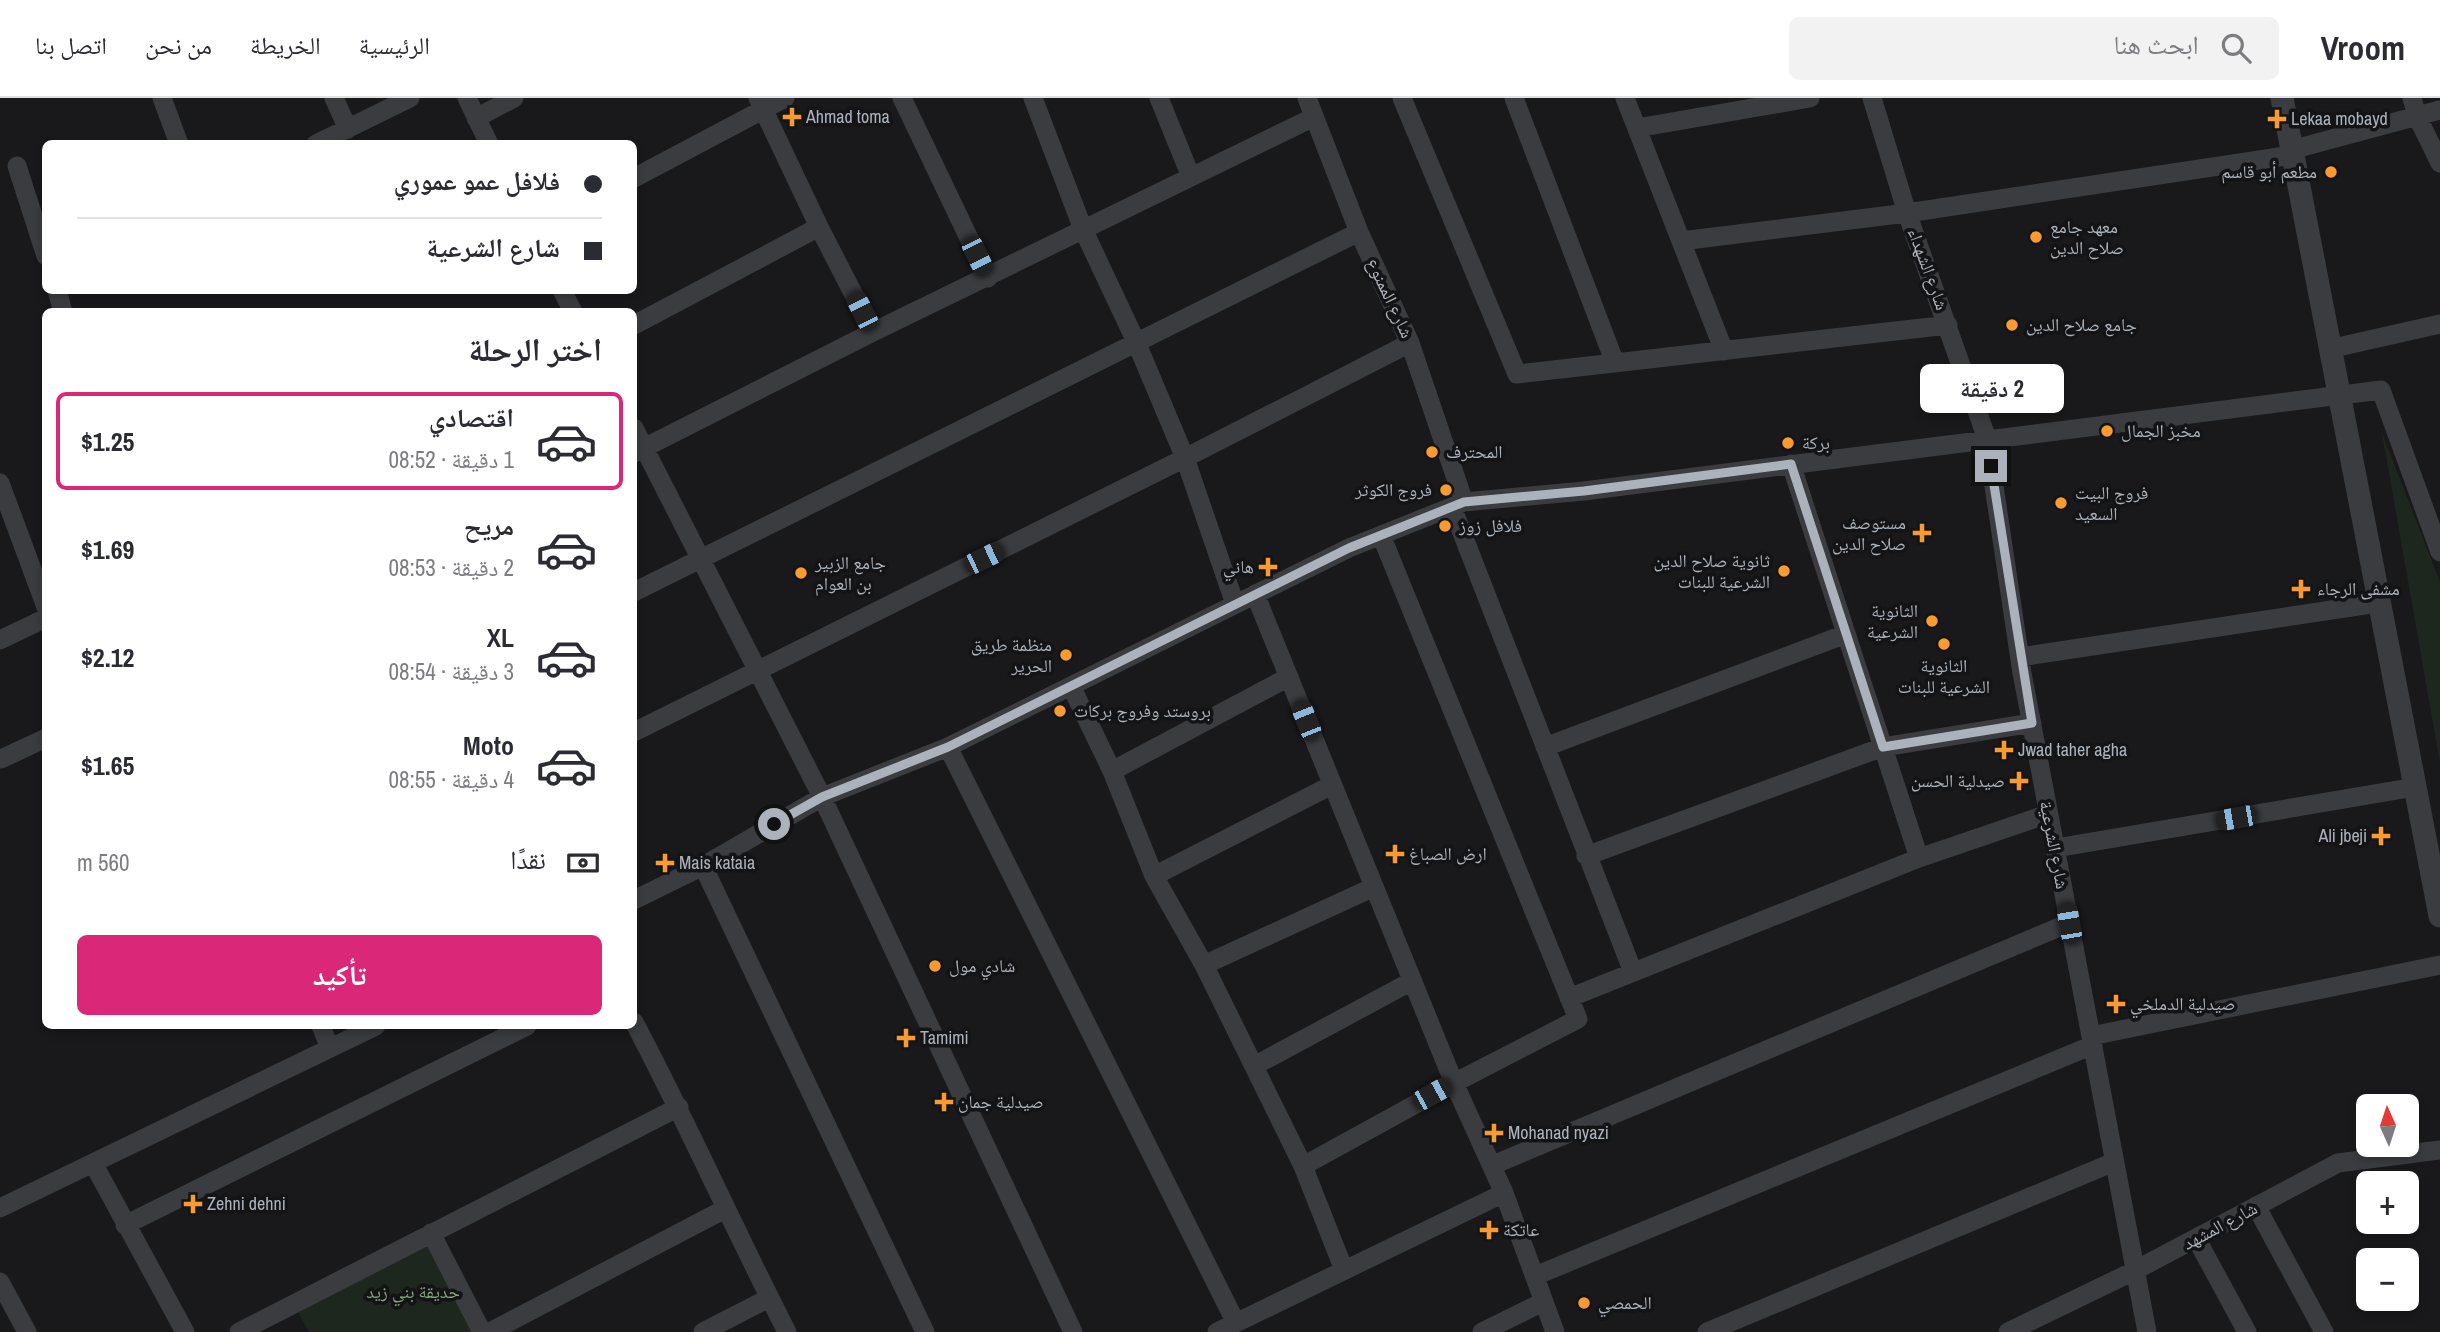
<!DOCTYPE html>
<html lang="ar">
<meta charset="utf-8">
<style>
body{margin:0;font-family:"Archivo Narrow","Noto Naskh Arabic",sans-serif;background:#f2f2f3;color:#2b2b33;direction:rtl;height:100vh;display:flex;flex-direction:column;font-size:26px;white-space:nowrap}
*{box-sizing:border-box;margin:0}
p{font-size:23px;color:#7c7c81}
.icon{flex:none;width:38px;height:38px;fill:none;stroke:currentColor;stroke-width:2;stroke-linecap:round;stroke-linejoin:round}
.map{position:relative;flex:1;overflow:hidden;direction:ltr}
.panel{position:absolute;left:42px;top:210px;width:595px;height:721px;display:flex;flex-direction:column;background:#fff;border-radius:10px;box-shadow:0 4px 10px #0003;direction:rtl}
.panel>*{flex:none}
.hud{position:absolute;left:42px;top:42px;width:595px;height:154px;border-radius:10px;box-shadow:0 4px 10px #0003;direction:rtl;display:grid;align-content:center;height:154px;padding:0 35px;background:#fff}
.needle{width:46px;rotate:357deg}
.tools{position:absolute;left:2356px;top:996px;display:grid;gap:14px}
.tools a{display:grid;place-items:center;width:63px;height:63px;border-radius:10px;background:#fff;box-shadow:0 4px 10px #0003;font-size:35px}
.end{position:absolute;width:32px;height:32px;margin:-16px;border:9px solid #abb2bb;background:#111;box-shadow:0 0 0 4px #111}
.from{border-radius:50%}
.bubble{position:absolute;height:49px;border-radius:10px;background:#fff;box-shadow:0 4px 10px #0003;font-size:23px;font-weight:700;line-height:49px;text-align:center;direction:rtl}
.car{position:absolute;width:21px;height:42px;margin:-21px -10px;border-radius:9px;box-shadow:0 0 5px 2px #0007;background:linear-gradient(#222 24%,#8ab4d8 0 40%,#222 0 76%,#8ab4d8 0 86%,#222 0)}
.hud b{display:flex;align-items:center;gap:24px;height:66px;font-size:26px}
.hud b+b{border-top:2px solid #e1e1e2}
.hud i{width:18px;height:18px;background:#2b2b33}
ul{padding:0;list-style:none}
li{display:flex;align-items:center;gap:21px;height:98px;margin:0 14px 10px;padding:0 21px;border:4px solid transparent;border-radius:10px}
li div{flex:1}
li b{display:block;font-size:26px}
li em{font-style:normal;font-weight:700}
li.on{border-color:#db2777}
li>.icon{width:63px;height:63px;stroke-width:1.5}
h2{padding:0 35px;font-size:32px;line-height:84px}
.pay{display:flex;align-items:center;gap:18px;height:77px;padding:0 35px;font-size:26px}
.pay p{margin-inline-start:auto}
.primary-button{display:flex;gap:14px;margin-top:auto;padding:14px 35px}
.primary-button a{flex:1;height:80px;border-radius:10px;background:#db2777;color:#fff;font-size:28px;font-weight:700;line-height:80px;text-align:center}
header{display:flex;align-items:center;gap:42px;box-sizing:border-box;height:98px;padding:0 35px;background:#fff;border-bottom:2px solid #e1e1e2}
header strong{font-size:33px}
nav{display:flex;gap:38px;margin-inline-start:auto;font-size:24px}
.search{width:490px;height:63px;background:#f2f2f3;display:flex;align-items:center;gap:18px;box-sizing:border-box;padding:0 24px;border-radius:10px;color:#7c7c81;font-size:26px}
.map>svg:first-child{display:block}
</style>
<header>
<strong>Vroom</strong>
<div class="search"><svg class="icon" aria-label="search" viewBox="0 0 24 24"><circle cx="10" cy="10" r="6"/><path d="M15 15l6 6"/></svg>ابحث هنا</div>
<nav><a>الرئيسية</a><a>الخريطة</a><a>من نحن</a><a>اتصل بنا</a></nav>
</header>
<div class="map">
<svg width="2440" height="1234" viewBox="0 0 2440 1234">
<rect width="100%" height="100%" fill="#19191b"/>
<path fill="#1e271e" d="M 2382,335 L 2440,484 L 2440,665 Z
M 430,1139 L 481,1234 L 309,1234 L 296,1210 Z"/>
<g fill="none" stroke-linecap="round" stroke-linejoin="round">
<path stroke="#3a3c40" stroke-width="19" d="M 162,0 L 179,46
M 334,0 L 348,31
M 467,0 L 489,46
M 758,0 L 819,129 L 873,234
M 902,0 L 988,180
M 1033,0 L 1083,131 L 1137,246 L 1185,360 L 1235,506
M 1159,0 L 1191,79
M 1307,0 L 1359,134 L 1410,245 L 1464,404
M 1402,0 L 1517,276 L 1948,227
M 1514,0 L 1615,265
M 1625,0 L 1724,253
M 1872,0 L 1907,115 L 1987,341 L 2022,575 L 2147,1234
M 2412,0 L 2417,18 L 2440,65
M 476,20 L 514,0
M 1637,30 L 1810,0
M 316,46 L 410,0
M 2291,52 L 2440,12
M 17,68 L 46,158
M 634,80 L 785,0
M 1681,143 L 1907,115 L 2292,57
M 57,192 L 63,214
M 562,192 L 573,214
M 634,227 L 819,129
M 2329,251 L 2440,226
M 634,330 L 822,699 L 1073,1234
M 634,355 L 873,234 L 1314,19
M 1791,366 L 1919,760
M 0,385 L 46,509
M 1452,409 L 1633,874
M 634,494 L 1359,134
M 1255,496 L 1454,985 L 1504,1095 L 1555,1234
M 0,542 L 46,520
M 2020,559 L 2378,505
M 1071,588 L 1112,673 L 1154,778 L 1204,867 L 1303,1068 L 1344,1172
M 634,634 L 1185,360 L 1410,245
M 948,649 L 1236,1225
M 1545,649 L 1846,536
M 1,661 L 46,640
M 1112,673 L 1289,579
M 2056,750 L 2415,689
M 1586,758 L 1883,649 L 2032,625
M 703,768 L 925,1234
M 1154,778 L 1332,687
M 634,802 L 703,768 L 822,699 L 948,649 L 1349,450 L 1464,404 L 1584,393 L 2381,292 L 2440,454
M 1204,867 L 1374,789
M 1569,900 L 1919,760 L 2048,716
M 634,924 C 688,1026 734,1131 787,1234
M 321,928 L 330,950
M 2091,938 L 2440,867
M 1254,968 L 1412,883
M 93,1065 L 185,1234
M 1493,1067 L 2069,825
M 1303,1068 L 1454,985 L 1578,921 L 1381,437
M 2256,1108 L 2324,1234
M 0,1110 L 376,928
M 125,1127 L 527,928
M 431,1135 L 482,1234
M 2196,1140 L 2247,1234
M 1535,1178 L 2093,947
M 0,1184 L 27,1234
M 239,1234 L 679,1009
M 490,1234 L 725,1111
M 703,1234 L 769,1200
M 1217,1234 L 1504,1095
M 1482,1234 L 1543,1204
M 1707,1234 L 2114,1064
M 2008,1234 L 2134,1173 L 2338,1065 L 2440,1052"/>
<path stroke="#3a3c40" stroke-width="23" d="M 2282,0 L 2440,818"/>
</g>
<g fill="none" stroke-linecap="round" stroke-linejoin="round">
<path stroke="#abb2bb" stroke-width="9" d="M 774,726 L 822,699 L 948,649 L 1349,450 L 1464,404 L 1584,393 L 1791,366 L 1883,649 L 2032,625 L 1991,368"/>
</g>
<g fill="#fa9b32" stroke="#141416" stroke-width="2.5">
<path d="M788.5 8.5h7v7h7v7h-7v7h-7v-7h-7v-7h7z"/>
<path d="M2273.5 10.5h7v7h7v7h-7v7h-7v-7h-7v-7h7z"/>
<circle cx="2331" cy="74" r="7"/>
<circle cx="2036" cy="139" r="7"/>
<circle cx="2012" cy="227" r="7"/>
<circle cx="2107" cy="333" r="7"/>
<circle cx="1788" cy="345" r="7"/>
<circle cx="1432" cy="354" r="7"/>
<circle cx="1446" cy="392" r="7"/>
<circle cx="2061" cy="405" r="7"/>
<circle cx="1445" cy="428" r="7"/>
<path d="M1918.5 424.5h7v7h7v7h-7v7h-7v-7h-7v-7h7z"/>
<path d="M1264.5 458.5h7v7h7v7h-7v7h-7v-7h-7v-7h7z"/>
<circle cx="1784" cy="473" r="7"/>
<circle cx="801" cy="475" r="7"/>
<path d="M2297.5 480.5h7v7h7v7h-7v7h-7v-7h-7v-7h7z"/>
<circle cx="1932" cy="523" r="7"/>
<circle cx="1944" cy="546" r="7"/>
<circle cx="1066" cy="557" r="7"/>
<circle cx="1060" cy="613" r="7"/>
<path d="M2000.5 641.5h7v7h7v7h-7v7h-7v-7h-7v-7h7z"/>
<path d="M2015.5 672.5h7v7h7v7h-7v7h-7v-7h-7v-7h7z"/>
<path d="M2377.5 727.5h7v7h7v7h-7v7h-7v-7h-7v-7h7z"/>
<path d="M1391.5 745.5h7v7h7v7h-7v7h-7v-7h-7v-7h7z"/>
<path d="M661.5 754.5h7v7h7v7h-7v7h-7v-7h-7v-7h7z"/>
<circle cx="935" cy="868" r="7"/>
<path d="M2112.5 895.5h7v7h7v7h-7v7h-7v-7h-7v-7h7z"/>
<path d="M902.5 929.5h7v7h7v7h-7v7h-7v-7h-7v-7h7z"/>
<path d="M940.5 993.5h7v7h7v7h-7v7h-7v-7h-7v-7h7z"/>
<path d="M1490.5 1024.5h7v7h7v7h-7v7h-7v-7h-7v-7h7z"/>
<path d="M189.5 1095.5h7v7h7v7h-7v7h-7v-7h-7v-7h7z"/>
<path d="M1485.5 1121.5h7v7h7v7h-7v7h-7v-7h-7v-7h7z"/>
<circle cx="1584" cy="1205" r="7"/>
</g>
<g text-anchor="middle" stroke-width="7" stroke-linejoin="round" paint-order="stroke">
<g font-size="18" fill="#abb2bb" stroke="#141416" text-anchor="start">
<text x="806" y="25">Ahmad toma</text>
<text x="2291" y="27">Lekaa mobayd</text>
<text x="2317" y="80" text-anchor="end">مطعم أبو قاسم</text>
<text x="2050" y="135">معهد جامع<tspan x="2050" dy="21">صلاح الدين</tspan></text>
<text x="2026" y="233">جامع صلاح الدين</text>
<text x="2121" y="339">مخبز الجمال</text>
<text x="1802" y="351">بركة</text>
<text x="1446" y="360">المحترف</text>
<text x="1432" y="398" text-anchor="end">فروج الكوثر</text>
<text x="2075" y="401">فروج البيت<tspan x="2075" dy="21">السعيد</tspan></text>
<text x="1906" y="431" text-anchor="end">مستوصف<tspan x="1906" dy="21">صلاح الدين</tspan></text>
<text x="1459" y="434">فلافل زوز</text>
<text x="1770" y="469" text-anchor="end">ثانوية صلاح الدين<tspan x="1770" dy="21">الشرعية للبنات</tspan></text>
<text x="815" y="471">جامع الزبير<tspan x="815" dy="21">بن العوام</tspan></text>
<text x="1254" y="475" text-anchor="end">هاني</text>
<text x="2317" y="497">مشفى الرجاء</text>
<text x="1918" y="519" text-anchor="end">الثانوية<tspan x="1918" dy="21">الشرعية</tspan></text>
<text x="1052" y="553" text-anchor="end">منظمة طريق<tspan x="1052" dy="21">الحرير</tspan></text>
<text x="1944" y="574" text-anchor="middle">الثانوية<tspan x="1944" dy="21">الشرعية للبنات</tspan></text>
<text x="1074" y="619">بروستد وفروج بركات</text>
<text x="2018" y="658">Jwad taher agha</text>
<text x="2005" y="689" text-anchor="end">صيدلية الحسن</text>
<text x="2367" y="744" text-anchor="end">Ali jbeji</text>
<text x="1409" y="762">ارض الصباغ</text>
<text x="679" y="771">Mais kataia</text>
<text x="949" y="874">شادي مول</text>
<text x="2130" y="912">صيدلية الدملخي</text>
<text x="920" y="946">Tamimi</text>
<text x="958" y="1010">صيدلية جمان</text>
<text x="1508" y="1041">Mohanad nyazi</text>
<text x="207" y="1112">Zehni dehni</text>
<text x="1503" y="1138">عاتكة</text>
<text x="1598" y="1211">الحمصي</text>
</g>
<g font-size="18" fill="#abb2bb" stroke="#141416">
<text transform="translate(1928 171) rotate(70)" y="6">شارع الشهداء</text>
<text transform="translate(1390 200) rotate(65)" y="6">شارع الممنوع</text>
<text transform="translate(2054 747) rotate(79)" y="6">شارع الشرعية</text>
<text transform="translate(2220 1128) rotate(-28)" y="6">شارع المشهد</text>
</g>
<g font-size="18" fill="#84a781" stroke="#141416">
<text x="413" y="1200">حديقة بني زيد</text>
</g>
</g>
</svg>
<div class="tools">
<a><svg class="needle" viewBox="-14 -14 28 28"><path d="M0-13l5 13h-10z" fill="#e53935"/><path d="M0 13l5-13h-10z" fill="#7c7c81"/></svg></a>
<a>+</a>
<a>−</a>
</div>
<i class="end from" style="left:774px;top:726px"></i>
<i class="end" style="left:1991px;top:368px"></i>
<div class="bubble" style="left:1920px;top:266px;width:144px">2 دقيقة</div>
<i class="car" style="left:977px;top:158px;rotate:154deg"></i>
<i class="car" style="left:862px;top:213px;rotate:333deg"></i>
<i class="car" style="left:984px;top:460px;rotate:64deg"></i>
<i class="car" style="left:1306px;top:622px;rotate:338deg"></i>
<i class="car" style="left:2236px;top:720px;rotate:260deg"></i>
<i class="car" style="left:2069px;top:825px;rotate:350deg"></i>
<i class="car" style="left:1432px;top:996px;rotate:61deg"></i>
<div class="hud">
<b><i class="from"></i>فلافل عمو عموري</b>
<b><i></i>شارع الشرعية</b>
</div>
<section class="panel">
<h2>اختر الرحلة</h2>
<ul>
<li class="on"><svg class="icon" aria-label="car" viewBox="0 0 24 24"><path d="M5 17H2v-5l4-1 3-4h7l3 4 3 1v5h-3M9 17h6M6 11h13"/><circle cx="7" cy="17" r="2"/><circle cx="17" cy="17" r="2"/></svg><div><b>اقتصادي</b><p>1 دقيقة · 08:52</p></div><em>$1.25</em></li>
<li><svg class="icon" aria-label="car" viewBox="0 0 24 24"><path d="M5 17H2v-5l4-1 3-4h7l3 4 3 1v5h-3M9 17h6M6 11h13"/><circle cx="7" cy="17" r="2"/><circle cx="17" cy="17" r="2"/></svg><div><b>مريح</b><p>2 دقيقة · 08:53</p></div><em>$1.69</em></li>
<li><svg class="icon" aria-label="car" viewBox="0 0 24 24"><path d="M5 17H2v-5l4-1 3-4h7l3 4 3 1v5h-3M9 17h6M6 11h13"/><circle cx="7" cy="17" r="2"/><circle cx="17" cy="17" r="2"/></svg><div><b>XL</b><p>3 دقيقة · 08:54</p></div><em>$2.12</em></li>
<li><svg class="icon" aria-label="car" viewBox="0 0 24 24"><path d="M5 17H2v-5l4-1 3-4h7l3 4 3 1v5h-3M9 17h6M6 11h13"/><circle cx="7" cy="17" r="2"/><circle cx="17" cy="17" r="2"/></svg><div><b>Moto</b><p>4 دقيقة · 08:55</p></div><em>$1.65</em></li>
</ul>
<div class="pay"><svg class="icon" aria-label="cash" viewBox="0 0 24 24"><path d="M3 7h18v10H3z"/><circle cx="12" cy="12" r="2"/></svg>نقدًا<p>560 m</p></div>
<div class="primary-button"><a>تأكيد</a></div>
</section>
</div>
